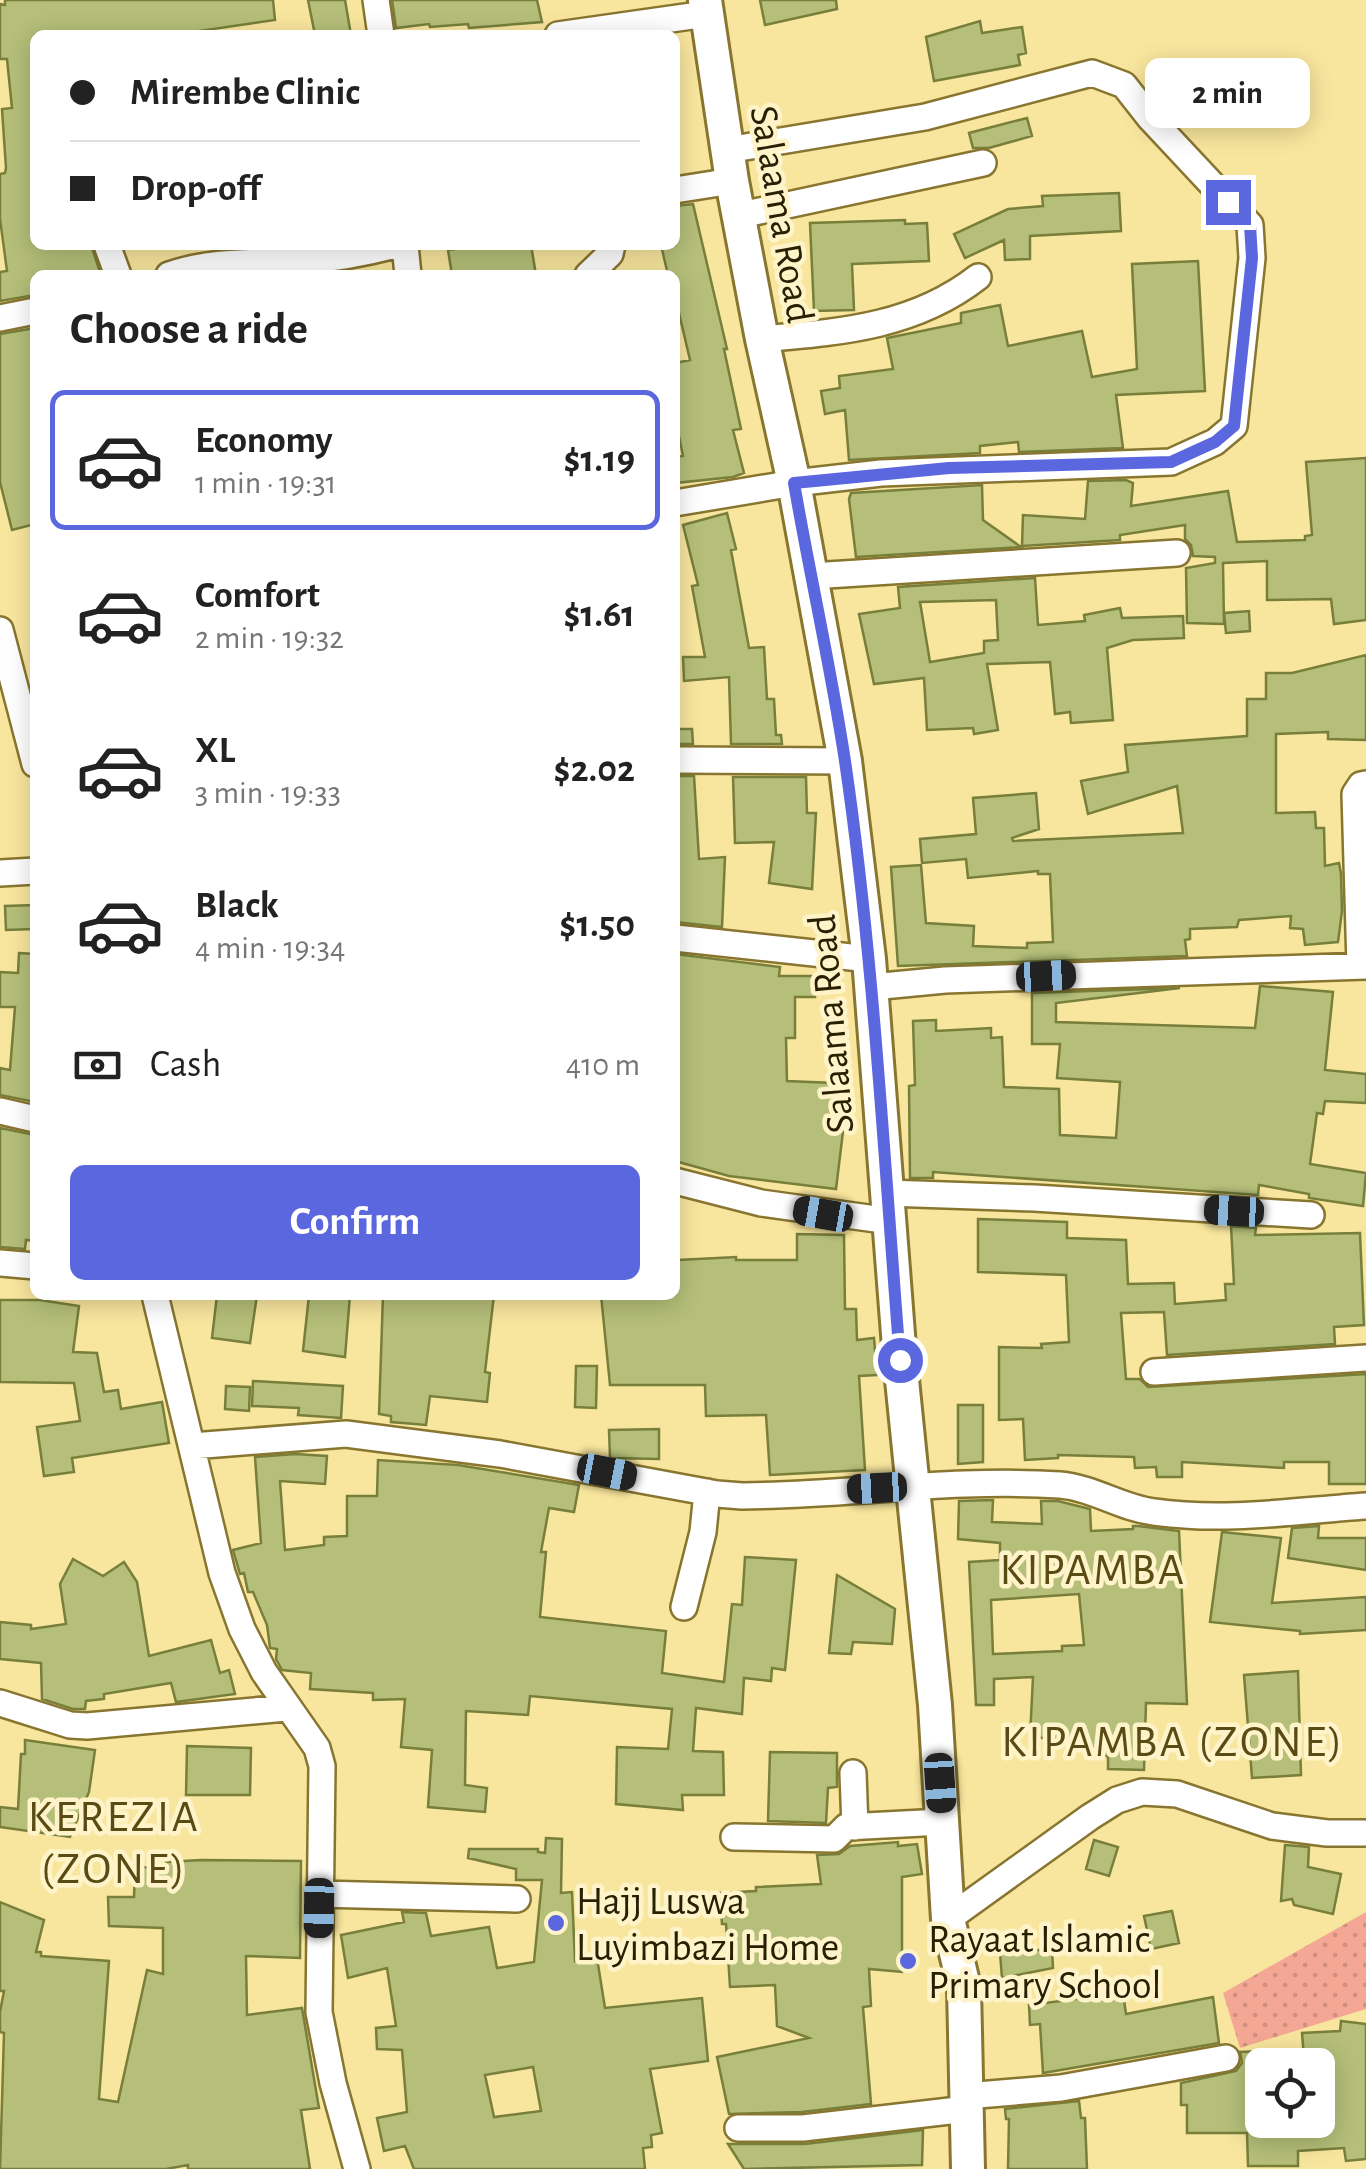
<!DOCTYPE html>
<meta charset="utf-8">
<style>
body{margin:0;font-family:"Alegreya Sans",sans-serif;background:#f6f6f6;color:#222;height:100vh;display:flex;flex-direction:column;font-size:38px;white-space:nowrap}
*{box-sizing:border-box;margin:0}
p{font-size:32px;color:#767676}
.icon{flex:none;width:55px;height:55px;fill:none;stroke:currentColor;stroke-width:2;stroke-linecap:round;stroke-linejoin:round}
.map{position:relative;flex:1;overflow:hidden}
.side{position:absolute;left:30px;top:270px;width:650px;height:1030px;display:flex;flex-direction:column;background:#fff;border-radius:15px;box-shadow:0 5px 25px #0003}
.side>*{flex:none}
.banner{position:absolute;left:30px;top:30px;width:650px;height:220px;border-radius:15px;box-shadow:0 5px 25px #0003;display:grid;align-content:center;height:220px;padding:0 40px;background:#fff}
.tools{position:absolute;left:1245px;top:2048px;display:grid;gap:20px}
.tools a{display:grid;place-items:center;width:90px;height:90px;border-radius:15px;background:#fff;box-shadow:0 5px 25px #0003;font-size:50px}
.end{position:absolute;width:45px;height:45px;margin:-22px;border:12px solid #5b67de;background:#fff;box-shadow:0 0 0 5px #fff}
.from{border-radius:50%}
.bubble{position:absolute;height:70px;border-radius:15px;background:#fff;box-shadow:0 5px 25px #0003;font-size:32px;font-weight:700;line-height:70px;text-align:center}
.car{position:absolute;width:30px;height:60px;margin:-30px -15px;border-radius:12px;box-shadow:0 0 8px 2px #0007;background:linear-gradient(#222 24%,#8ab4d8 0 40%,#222 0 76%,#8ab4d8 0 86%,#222 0)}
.banner b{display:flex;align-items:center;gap:35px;height:95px;font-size:38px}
.banner b+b{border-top:2px solid #e0e0e0}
.banner i{width:25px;height:25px;background:#222}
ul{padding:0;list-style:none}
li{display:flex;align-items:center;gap:30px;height:140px;margin:0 20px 15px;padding:0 20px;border:5px solid transparent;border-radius:15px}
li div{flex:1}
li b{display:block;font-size:38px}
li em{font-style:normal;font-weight:700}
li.active{border-color:#5b67de}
li>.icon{width:90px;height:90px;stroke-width:1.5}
h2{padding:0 40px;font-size:45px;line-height:120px}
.pay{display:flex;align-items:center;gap:25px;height:110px;padding:0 40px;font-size:38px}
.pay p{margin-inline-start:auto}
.primary-button{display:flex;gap:20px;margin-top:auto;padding:20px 40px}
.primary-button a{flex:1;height:115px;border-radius:15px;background:#5b67de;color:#fff;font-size:40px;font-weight:700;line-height:115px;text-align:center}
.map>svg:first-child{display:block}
</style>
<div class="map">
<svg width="1366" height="2169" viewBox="0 0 1366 2169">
<defs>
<pattern id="grass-dots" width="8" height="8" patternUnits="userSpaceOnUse" patternTransform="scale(2.5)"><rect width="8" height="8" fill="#f4a794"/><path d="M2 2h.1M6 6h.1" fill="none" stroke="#d18f7e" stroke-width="1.8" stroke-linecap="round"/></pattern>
</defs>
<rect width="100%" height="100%" fill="#f9e69e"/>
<path fill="url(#grass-dots)" d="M 1366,1912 L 1366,2009 L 1240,2048 L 1223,1993 Z"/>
<path fill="#b5bf79" stroke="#777f3b" stroke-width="2.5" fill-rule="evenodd" d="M 5,0 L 273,0 L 275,20 L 172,35 L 143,35 L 143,32 L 35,35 L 35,245 L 91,245 L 101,275 L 35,275 L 35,295 L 0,301 L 0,272 L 7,271 L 0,219 L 0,174 L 5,173 L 6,168 L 2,109 L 12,108 L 7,59 L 0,59 L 0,4 L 5,5 Z
M 308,0 L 345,0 L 351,35 L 315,35 Z
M 392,0 L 537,0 L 542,22 L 469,28 L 468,24 L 430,27 L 429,24 L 396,28 Z
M 760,0 L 836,0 L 837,9 L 765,25 Z
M 980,21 L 982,33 L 1022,27 L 1026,53 L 1018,55 L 1020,65 L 934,81 L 926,37 Z
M 1027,118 L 1032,136 L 989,148 L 973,148 L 969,133 Z
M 1119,193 L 1121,231 L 1030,236 L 1030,259 L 1005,260 L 1004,240 L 965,258 L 954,234 L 1008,209 L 1043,206 L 1042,196 Z
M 693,204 L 727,349 L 724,349 L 741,429 L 733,430 L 744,473 L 733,477 L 675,483 L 675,457 L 683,456 L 675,417 L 675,363 L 690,360 L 675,296 L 675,275 L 668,275 L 661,245 L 675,245 L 675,206 Z
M 905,220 L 905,224 L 927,223 L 929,261 L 852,264 L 854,310 L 814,311 L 810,223 Z
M 479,245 L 531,245 L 536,275 L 452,275 L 448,250 Z
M 1198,261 L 1205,391 L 1116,395 L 1123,448 L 1019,452 L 1018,442 L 980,446 L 980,453 L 849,460 L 845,410 L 825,414 L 821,391 L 840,388 L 839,376 L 893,369 L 887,338 L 961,323 L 961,313 L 1000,305 L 1008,346 L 1082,331 L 1092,377 L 1137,369 L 1132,264 Z
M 35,328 L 35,524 L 12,530 L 0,482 L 0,334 Z
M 1366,458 L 1366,620 L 1334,624 L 1331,599 L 1267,600 L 1267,561 L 1223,563 L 1224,624 L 1187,623 L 1186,568 L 1215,563 L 1215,557 L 1193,556 L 1191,545 L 1185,539 L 1185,525 L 1120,535 L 1120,540 L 1022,546 L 1023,515 L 1085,519 L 1088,481 L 1126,480 L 1133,483 L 1131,506 L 1228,491 L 1237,542 L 1305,540 L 1305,536 L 1312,535 L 1306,462 Z
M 982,485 L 983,520 L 1021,547 L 856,557 L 849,499 L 851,493 Z
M 727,513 L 736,549 L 731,550 L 749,648 L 764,647 L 767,699 L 774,699 L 776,735 L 781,735 L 782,744 L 731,744 L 729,677 L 684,681 L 683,657 L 705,657 L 692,586 L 698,585 L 683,525 Z
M 1035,578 L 1038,625 L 1085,621 L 1084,615 L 1120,608 L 1122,618 L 1183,616 L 1184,638 L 1133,640 L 1107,648 L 1113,720 L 1071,723 L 1070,712 L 1055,714 L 1050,662 L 987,664 L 998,730 L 974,734 L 973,728 L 927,730 L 924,678 L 874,684 L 859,614 L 900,608 L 898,587 ZM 996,600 L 998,640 L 984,641 L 984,653 L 930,662 L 920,602 Z
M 1249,611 L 1250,631 L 1226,633 L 1224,613 Z
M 1366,655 L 1366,740 L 1328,739 L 1328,732 L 1276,734 L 1276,813 L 1315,812 L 1316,828 L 1324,828 L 1325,866 L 1339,863 L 1341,874 L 1342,911 L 1338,942 L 1305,945 L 1303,929 L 1290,928 L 1291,916 L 1239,920 L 1237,927 L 1190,929 L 1190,939 L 1185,940 L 1187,956 L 898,966 L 891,867 L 921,865 L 926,923 L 974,926 L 973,946 L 1027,948 L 1027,943 L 1053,942 L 1050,874 L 1038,874 L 1038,871 L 968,878 L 966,859 L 922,863 L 920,839 L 976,834 L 973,798 L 1036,793 L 1039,829 L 1012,838 L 1013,841 L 1183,833 L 1177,786 L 1088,814 L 1081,781 L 1128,772 L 1125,745 L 1247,736 L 1247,699 L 1266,699 L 1266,673 L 1292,673 Z
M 675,729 L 692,729 L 693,744 L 675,744 Z
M 675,776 L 694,776 L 699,859 L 725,857 L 722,927 L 675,922 Z
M 733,777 L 806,777 L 807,813 L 816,813 L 812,889 L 769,883 L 774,842 L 735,843 Z
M 35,905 L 35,929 L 6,930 L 5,906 Z
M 19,953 L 35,954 L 35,1102 L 0,1095 L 0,1068 L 10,1070 L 15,1007 L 0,1007 L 0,972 L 18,973 Z
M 675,954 L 780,967 L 779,976 L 815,976 L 815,997 L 795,997 L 795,1038 L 786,1038 L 787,1081 L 834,1083 L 832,1106 L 846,1107 L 836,1189 L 729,1176 L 675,1161 Z
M 1260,986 L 1333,992 L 1325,1070 L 1366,1074 L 1366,1103 L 1325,1101 L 1323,1114 L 1317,1113 L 1310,1164 L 1366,1173 L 1363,1206 L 1309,1198 L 1309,1194 L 1259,1185 L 1258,1195 L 933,1172 L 933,1178 L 910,1178 L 909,1086 L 915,1085 L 913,1021 L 936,1020 L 936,1031 L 991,1028 L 991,1038 L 1002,1037 L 1004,1087 L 1059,1089 L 1060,1135 L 1116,1138 L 1120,1082 L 1057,1078 L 1060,1044 L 1032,1044 L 1032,993 L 1180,988 L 1056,1003 L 1056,1022 L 1255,1028 Z
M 0,1128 L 35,1135 L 35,1241 L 26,1240 L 25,1249 L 0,1247 Z
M 978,1219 L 1067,1222 L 1067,1238 L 1126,1240 L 1128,1284 L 1174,1283 L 1175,1304 L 1226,1300 L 1225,1284 L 1234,1284 L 1231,1226 L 1256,1228 L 1255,1235 L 1360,1233 L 1364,1325 L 1334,1327 L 1335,1344 L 1167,1355 L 1164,1312 L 1121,1313 L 1126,1379 L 1140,1379 L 1148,1387 L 1366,1374 L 1366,1484 L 1329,1484 L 1329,1462 L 1284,1462 L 1284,1468 L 1182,1462 L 1182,1477 L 1157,1477 L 1156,1467 L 1135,1468 L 1134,1457 L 1058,1455 L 1058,1458 L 1025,1460 L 1023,1419 L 999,1420 L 999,1347 L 1042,1348 L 1041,1344 L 1069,1342 L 1066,1275 L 978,1272 Z
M 797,1234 L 844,1235 L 845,1309 L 856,1309 L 857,1340 L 874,1338 L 877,1375 L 859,1376 L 865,1470 L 770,1475 L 766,1415 L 706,1416 L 705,1385 L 610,1385 L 601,1295 L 675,1295 L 678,1260 L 736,1257 L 736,1260 L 797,1260 Z
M 217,1295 L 257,1295 L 250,1343 L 212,1338 Z
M 309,1295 L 350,1295 L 345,1357 L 303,1351 Z
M 383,1295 L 494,1295 L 485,1372 L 490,1373 L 487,1402 L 430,1396 L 426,1425 L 391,1422 L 391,1416 L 379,1414 Z
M 0,1300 L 40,1300 L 79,1306 L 73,1352 L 97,1353 L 104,1392 L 118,1390 L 121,1409 L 162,1402 L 169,1443 L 72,1458 L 74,1472 L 44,1476 L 37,1427 L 80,1421 L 74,1383 L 0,1382 Z
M 576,1366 L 597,1366 L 596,1408 L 575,1407 Z
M 253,1381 L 343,1386 L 341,1418 L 298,1415 L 299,1408 L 252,1406 Z
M 226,1386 L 250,1387 L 249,1411 L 225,1409 Z
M 958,1405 L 983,1405 L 983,1462 L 958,1464 Z
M 659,1429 L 659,1459 L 610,1458 L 609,1430 Z
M 295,1454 L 327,1456 L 325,1484 L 280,1481 L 285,1550 L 324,1545 L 324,1537 L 347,1536 L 347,1496 L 377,1496 L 378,1460 L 458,1465 L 579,1485 L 574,1512 L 549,1508 L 541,1552 L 546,1552 L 540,1617 L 666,1631 L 662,1673 L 724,1682 L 732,1604 L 742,1605 L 745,1557 L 796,1560 L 785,1670 L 772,1668 L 771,1681 L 744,1678 L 742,1714 L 696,1708 L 693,1751 L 723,1752 L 724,1795 L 682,1795 L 683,1810 L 616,1804 L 617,1747 L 668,1749 L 672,1709 L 530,1696 L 528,1715 L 466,1711 L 465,1785 L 487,1788 L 485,1812 L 428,1807 L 432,1750 L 401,1747 L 405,1699 L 373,1700 L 373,1693 L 310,1689 L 311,1673 L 282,1670 L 276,1659 L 277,1649 L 270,1648 L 267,1625 L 253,1592 L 248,1592 L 244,1573 L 240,1574 L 233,1550 L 261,1543 L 255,1457 Z
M 993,1500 L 992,1522 L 1042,1524 L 1041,1501 L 1058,1501 L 1090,1509 L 1091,1531 L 1133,1529 L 1133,1526 L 1138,1526 L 1179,1531 L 1187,1704 L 1146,1703 L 1144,1770 L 1108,1769 L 1108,1756 L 1085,1755 L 1086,1741 L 1030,1737 L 1033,1677 L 994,1679 L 994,1705 L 976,1705 L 969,1562 L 1000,1560 L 1000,1543 L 958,1539 L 959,1501 ZM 1079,1594 L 1084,1645 L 1062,1646 L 1062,1651 L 993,1654 L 991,1600 Z
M 1319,1526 L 1318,1538 L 1366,1538 L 1366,1570 L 1288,1558 L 1292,1528 Z
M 1222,1532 L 1281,1538 L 1272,1603 L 1366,1597 L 1366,1630 L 1300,1634 L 1300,1631 L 1210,1622 Z
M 73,1559 L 103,1576 L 124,1562 L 137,1582 L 149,1656 L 211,1640 L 220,1673 L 229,1670 L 235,1694 L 176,1702 L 171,1683 L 104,1694 L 104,1699 L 86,1701 L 85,1709 L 73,1709 L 42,1699 L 41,1663 L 0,1659 L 0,1622 L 31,1625 L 31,1629 L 66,1624 L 60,1584 Z
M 837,1575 L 895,1609 L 892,1644 L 853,1642 L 851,1654 L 829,1653 Z
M 1298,1671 L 1301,1775 L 1252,1778 L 1244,1675 Z
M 25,1740 L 95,1750 L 89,1792 L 70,1837 L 0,1827 L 0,1807 L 18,1809 L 21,1754 L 25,1754 Z
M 187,1746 L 251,1748 L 250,1795 L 186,1795 Z
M 770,1752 L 837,1753 L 837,1787 L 828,1788 L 826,1823 L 768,1821 Z
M 546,1838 L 562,1839 L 561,1893 L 572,1892 L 575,1961 L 597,1958 L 605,2008 L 702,1998 L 708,2061 L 650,2069 L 662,2133 L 651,2135 L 652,2147 L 643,2148 L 645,2169 L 414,2169 L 405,2146 L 384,2151 L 377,2118 L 407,2112 L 402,2050 L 377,2049 L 376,2028 L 396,2026 L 387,1968 L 348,1978 L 341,1935 L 404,1922 L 402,1912 L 426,1913 L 431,1936 L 489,1927 L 497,1968 L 534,1962 L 542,1880 L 516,1880 L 516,1869 L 468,1858 L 469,1849 L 538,1849 L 538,1852 L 545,1853 ZM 533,2067 L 541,2111 L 494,2117 L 485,2075 Z
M 1094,1840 L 1118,1847 L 1109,1876 L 1086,1869 Z
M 898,1842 L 898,1846 L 917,1844 L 922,1874 L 902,1877 L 902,1972 L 869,1969 L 871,2006 L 863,2007 L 871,2104 L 802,2112 L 729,2114 L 717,2057 L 809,2038 L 777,2026 L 775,1985 L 730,1987 L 726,1924 L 722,1924 L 720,1893 L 756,1891 L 756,1887 L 821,1884 L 817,1855 L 839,1854 L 850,1846 Z
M 1285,1845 L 1309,1847 L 1308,1867 L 1341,1874 L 1333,1914 L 1294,1905 L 1292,1899 L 1281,1901 Z
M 201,1860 L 301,1861 L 300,1958 L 246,1956 L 247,2015 L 302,2008 L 319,2108 L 301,2110 L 310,2169 L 188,2169 L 188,2165 L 166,2169 L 0,2169 L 4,2033 L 0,2032 L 0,2012 L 4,1991 L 0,1991 L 0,1902 L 44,1920 L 36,1952 L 41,1952 L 41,1956 L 109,1961 L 99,2099 L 118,2102 L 147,1970 L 163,1974 L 163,1928 L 109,1926 L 108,1897 L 134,1897 L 135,1867 L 166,1868 L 166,1862 Z
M 1172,1911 L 1179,1943 L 1151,1949 L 1144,1916 Z
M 1052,1949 L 1053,1968 L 1002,1978 L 1000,1953 Z
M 1123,1993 L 1126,2014 L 1213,1997 L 1219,2043 L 1043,2073 L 1040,2024 L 1030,2025 L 1029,2005 Z
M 1341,2021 L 1366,2024 L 1366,2159 L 1346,2161 L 1344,2148 L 1298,2151 L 1298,2166 L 1248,2166 L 1247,2133 L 1187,2133 L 1187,2105 L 1181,2105 L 1181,2083 L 1236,2071 L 1242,2063 L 1240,2052 L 1262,2051 L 1262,2120 L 1318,2120 L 1318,2058 L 1304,2058 L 1302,2033 L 1340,2031 Z
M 1079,2101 L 1081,2118 L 1085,2118 L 1087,2169 L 1008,2169 L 1009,2119 L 1006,2119 L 1005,2109 Z
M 923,2130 L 922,2165 L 744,2169 L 728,2144 L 805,2144 Z"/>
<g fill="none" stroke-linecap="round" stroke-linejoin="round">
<g stroke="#88752f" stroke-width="30">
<path id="minor" d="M 376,0 L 381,35
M 558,35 L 706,14
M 675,190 L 732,181
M 741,215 L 983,163
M 107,245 L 118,275
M 405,245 L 408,275
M 169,275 C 212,260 257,263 302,261 C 334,259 365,253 396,245
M 588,275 L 610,254 L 612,245
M 0,318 L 35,311
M 762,339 C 840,332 914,327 978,277
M 675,503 L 794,483 L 881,473 L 1171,462 L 1215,442 L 1234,426 L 1252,258 L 1250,225 L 1150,118 L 1124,85 L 1092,73 L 925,117 L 727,150
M 811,576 L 1177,553
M 0,630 L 35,764
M 675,760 L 845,761
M 0,873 L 35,871
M 675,938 L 869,959
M 1360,966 L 1355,794 L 1361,785 L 1366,784
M 872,987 L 945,980 L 1366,966
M 0,1111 L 35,1119
M 675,1181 L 761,1203 L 890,1221
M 887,1193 L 1034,1198 L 1311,1215
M 0,1263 L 35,1266
M 155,1295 L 222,1573 L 242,1629 L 264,1672 L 317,1748 L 322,1766 L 319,2012 L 333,2083 L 357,2169
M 1154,1372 L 1366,1358
M 192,1446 L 346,1434 L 500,1454 L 717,1494 L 742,1496 C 848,1495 954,1478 1060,1485 C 1094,1488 1121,1508 1154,1512 C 1226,1522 1294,1511 1366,1506
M 684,1607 L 703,1532 L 707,1492
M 0,1703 L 70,1725 L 87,1726 L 286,1708
M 853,1773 L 855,1827
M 734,1837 L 834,1839 L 846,1827 L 942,1822
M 319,1894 L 517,1899
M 948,1919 L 1090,1817 L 1117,1800 L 1142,1792 L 1177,1794 L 1272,1826 L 1327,1833 L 1366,1833
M 966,2096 L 1061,2088 L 1226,2058
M 738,2128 L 803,2128 L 967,2109"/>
</g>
<g stroke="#88752f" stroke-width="38">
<path id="major" d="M 705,0 L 732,181 L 762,339 L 794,483 L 845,761 L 869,959 L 900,1360 L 935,1705 L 948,1919 L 964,1987 L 968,2169"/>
</g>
<use href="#minor" stroke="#fff" stroke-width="25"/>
<use href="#major" stroke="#fff" stroke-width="32"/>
</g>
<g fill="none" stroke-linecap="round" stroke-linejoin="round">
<path stroke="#5b67de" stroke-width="12" d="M 900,1360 C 884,1160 874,959 845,761 C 831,668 810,576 794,483 L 949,468 L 1171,462 L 1215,442 L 1234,426 L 1252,258 L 1250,225 L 1228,202"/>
</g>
<g fill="#5b67de" stroke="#fef3c9" stroke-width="4">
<circle cx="556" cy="1923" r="10"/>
<circle cx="908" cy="1961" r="10"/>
</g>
<g text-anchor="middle" stroke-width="9" stroke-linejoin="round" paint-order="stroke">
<g font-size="40" fill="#272003" stroke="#fef3c9">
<text transform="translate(783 214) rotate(80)" y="14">Salaama Road</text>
<text transform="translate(830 1024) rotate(-95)" y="14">Salaama Road</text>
</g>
<g font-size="40" fill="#272003" stroke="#fef3c9" text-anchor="start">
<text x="576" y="1914">Hajj Luswa<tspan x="576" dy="46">Luyimbazi Home</tspan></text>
<text x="928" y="1952">Rayaat Islamic<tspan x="928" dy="46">Primary School</tspan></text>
</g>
<g font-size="45" letter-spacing="2.5" fill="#594b14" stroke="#fef3c9">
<text x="1093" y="1584">KIPAMBA</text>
<text x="1173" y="1756">KIPAMBA (ZONE)</text>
<text x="114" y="1831">KEREZIA<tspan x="114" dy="52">(ZONE)</tspan></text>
</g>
</g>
</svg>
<div class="tools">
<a><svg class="icon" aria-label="locate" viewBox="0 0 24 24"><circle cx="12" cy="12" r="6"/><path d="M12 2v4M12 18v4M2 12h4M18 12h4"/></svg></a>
</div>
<i class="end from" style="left:900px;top:1360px"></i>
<i class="end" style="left:1228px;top:202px"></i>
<div class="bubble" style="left:1145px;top:58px;width:165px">2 min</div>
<i class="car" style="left:1046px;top:976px;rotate:87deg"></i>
<i class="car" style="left:1234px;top:1211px;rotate:273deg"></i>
<i class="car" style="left:823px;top:1214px;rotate:280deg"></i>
<i class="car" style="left:607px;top:1472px;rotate:101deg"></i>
<i class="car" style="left:877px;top:1488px;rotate:267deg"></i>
<i class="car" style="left:940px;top:1783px;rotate:176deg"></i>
<i class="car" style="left:319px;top:1908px;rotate:181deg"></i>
<div class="banner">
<b><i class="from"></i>Mirembe Clinic</b>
<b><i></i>Drop-off</b>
</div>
<section class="side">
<h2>Choose a ride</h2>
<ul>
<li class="active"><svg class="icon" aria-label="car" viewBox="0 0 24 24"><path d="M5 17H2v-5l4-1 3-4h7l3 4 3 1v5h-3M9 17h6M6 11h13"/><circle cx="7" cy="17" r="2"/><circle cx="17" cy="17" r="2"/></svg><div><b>Economy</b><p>1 min · 19:31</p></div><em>$1.19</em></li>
<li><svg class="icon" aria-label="car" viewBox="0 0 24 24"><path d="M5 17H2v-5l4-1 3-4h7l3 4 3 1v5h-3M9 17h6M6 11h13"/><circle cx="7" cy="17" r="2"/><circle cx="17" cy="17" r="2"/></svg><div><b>Comfort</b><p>2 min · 19:32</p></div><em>$1.61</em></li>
<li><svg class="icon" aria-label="car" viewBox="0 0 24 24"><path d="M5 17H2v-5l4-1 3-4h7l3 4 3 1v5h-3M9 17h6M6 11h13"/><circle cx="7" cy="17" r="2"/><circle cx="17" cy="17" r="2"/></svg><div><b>XL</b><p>3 min · 19:33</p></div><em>$2.02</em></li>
<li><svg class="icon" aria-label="car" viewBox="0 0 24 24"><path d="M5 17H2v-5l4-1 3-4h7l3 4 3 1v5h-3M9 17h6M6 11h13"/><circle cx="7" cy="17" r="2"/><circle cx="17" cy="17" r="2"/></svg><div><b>Black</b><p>4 min · 19:34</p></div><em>$1.50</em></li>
</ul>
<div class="pay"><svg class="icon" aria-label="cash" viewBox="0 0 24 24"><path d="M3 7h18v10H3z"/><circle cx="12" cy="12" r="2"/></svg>Cash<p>410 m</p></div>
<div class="primary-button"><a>Confirm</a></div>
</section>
</div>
